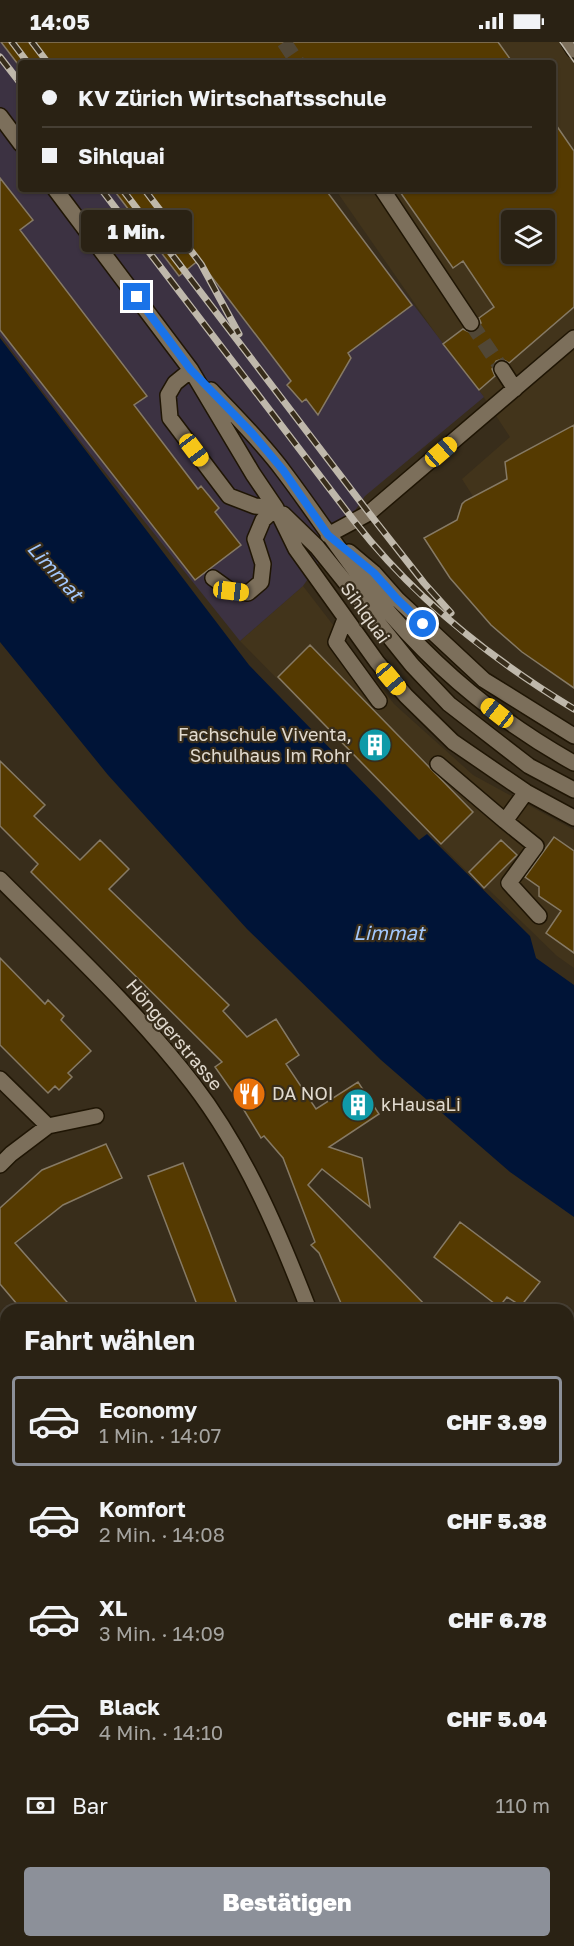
<!DOCTYPE html>
<html lang="de">
<meta charset="utf-8">
<style>
body{margin:0;font-family:"Golos Text",sans-serif;background:#362f22;color:#f1f3f6;height:100vh;display:flex;flex-direction:column;font-size:22px;white-space:nowrap}
*{box-sizing:border-box;margin:0}
p{font-size:20px;color:#a5a4a0}
.icon{flex:none;width:33px;height:33px;fill:none;stroke:currentColor;stroke-width:2;stroke-linecap:round;stroke-linejoin:round}
.map{position:relative;flex:1;overflow:hidden}
.side{position:absolute;left:0px;top:1262px;width:574px;height:644px;display:flex;flex-direction:column;background:#2a2214;border-radius:18px 18px 0 0;box-shadow:0 2px 4px #0004,0 0 0 2px #463f34}
.side>*{flex:none}
.hud{position:absolute;left:18px;top:18px;width:538px;height:132px;border-radius:6px;box-shadow:0 2px 4px #0004,0 0 0 2px #463f34;display:grid;align-content:center;height:132px;padding:0 24px;background:#2a2214}
.fabs{position:absolute;left:501px;top:168px;display:grid;gap:12px}
.fabs a{display:grid;place-items:center;width:54px;height:54px;border-radius:6px;background:#2a2214;box-shadow:0 2px 4px #0004,0 0 0 2px #463f34;font-size:30px}
.end{position:absolute;width:27px;height:27px;margin:-14px;border:8px solid #1a73e8;background:#fff;box-shadow:0 0 0 3px #fff}
.from{border-radius:50%}
.bubble{position:absolute;height:42px;border-radius:6px;background:#2a2214;box-shadow:0 2px 4px #0004,0 0 0 2px #463f34;font-size:20px;font-weight:800;line-height:42px;text-align:center}
.car{position:absolute;width:18px;height:36px;margin:-18px -9px;border-radius:8px;box-shadow:0 0 4px 2px #0007;background:linear-gradient(#f5c518 24%,#345 0 40%,#f5c518 0 76%,#345 0 86%,#f5c518 0)}
.hud b{display:flex;align-items:center;gap:21px;height:57px;font-size:22px}
.hud b+b{border-top:2px solid #463f34}
.hud i{width:15px;height:15px;background:#f1f3f6}
ul{padding:0;list-style:none}
li{display:flex;align-items:center;gap:18px;height:90px;margin:0 12px 9px;padding:0 12px;border:3px solid transparent;border-radius:6px}
li div{flex:1}
li b{display:block;font-size:22px}
li em{font-style:normal;font-weight:800}
li.active{border-color:#8c9099}
li>.icon{width:54px;height:54px;stroke-width:1.5}
h2{padding:0 24px;font-size:27px;line-height:72px}
.pay{display:flex;align-items:center;gap:15px;height:66px;padding:0 24px;font-size:22px}
.pay p{margin-inline-start:auto}
.cta{display:flex;gap:12px;margin-top:auto;padding:12px 24px}
.cta a{flex:1;height:69px;border-radius:6px;background:#8c9099;color:#fff;font-size:24px;font-weight:800;line-height:69px;text-align:center}
.status{display:flex;justify-content:space-between;align-items:center;height:42px;padding:0 30px;background:#2a2214;direction:ltr}
.status svg{height:16px;fill:currentColor}
.map>svg:first-child{display:block}
</style>
<div class="status"><b>14:05</b><svg viewBox="0 0 49 12"><path d="M0 12V9h3v3zM5 12V6h3v6zM10 12V3h3v9zM15 12V0h3v12zM26 1h20v11H26zM47 4h2v5h-2z"/></svg></div>
<div class="map">
<svg width="574" height="1904" viewBox="0 0 574 1904">
<rect width="100%" height="100%" fill="#382d1b"/>
<path fill="#42341b" fill-rule="evenodd" d="M 279,0 L 574,0 L 574,594 L 553,580 L 462,437 L 510,395 L 479,348 L 443,302 L 335,147 L 554,147 L 554,21 L 249,21 ZM 512,178 L 544,178 L 544,212 L 512,212 Z
M 303,544 L 394,662 L 473,733 L 574,788 L 574,926 L 557,914 L 487,846 L 484,847 L 240,599 Z"/>
<path fill="#3c3242" d="M 0,0 L 345,0 L 21,21 L 21,147 L 325,147 L 484,355 L 365,454 L 303,544 L 240,599 L 81,400 L 0,293 Z"/>
<path fill="#001437" d="M 0,296 L 249,623 L 419,798 L 427,792 L 530,894 L 536,916 L 574,943 L 574,1175 L 510,1130 L 381,1018 L 247,887 L 108,733 L 0,600 Z"/>
<path fill="#553a01" stroke="#867a65" stroke-width="1.5" fill-rule="evenodd" d="M 1,0 L 498,0 L 513,21 L 17,21 Z
M 554,80 L 574,109 L 574,265 L 509,321 L 502,317 L 496,319 L 492,327 L 495,334 L 479,348 L 443,302 L 463,287 L 471,291 L 477,289 L 481,281 L 479,276 L 494,265 L 463,219 L 453,226 L 398,147 L 554,147 ZM 512,178 L 544,178 L 544,212 L 512,212 Z
M 0,136 L 33,178 L 20,188 L 147,354 L 134,363 L 198,447 L 201,444 L 219,466 L 215,470 L 241,503 L 195,538 L 0,288 Z
M 113,147 L 325,147 L 412,263 L 348,311 L 351,316 L 318,373 L 306,357 L 302,360 L 287,343 L 291,339 L 199,218 L 179,234 Z
M 574,383 L 574,646 L 522,610 L 491,583 L 450,536 L 424,496 L 457,478 L 462,462 L 465,459 L 507,437 L 505,420 Z
M 310,603 L 473,770 L 441,802 L 278,635 Z
M 0,719 L 45,763 L 34,774 L 80,818 L 100,798 L 129,827 L 109,847 L 229,963 L 223,969 L 247,995 L 276,977 L 299,1013 L 286,1022 L 316,1067 L 358,1040 L 379,1072 L 329,1105 L 362,1116 L 370,1165 L 322,1127 L 308,1143 L 430,1268 L 344,1268 L 319,1211 L 311,1203 L 315,1200 L 283,1116 L 264,1094 L 261,1096 L 236,1055 L 215,1025 L 222,1020 L 31,830 L 38,822 L 0,784 Z
M 554,795 L 574,809 L 574,911 L 546,891 L 561,869 L 539,854 L 539,845 L 525,835 Z
M 501,798 L 517,813 L 484,846 L 469,830 Z
M 0,916 L 45,962 L 48,958 L 64,974 L 61,978 L 91,1009 L 68,1031 L 72,1035 L 59,1048 L 55,1044 L 48,1051 L 0,1003 Z
M 106,1102 L 122,1136 L 63,1163 L 15,1201 L 74,1268 L 22,1268 L 0,1242 L 0,1166 L 42,1128 Z
M 183,1121 L 210,1191 L 239,1268 L 199,1268 L 148,1134 Z
M 460,1180 L 540,1240 L 521,1264 L 507,1255 L 499,1265 L 434,1215 Z"/>
<g fill="none" stroke-linecap="round" stroke-linejoin="round">
<path stroke="#514736" stroke-width="15" stroke-dasharray="15 8" stroke-linecap="butt" d="M 284,0 L 298,21
M 471,281 L 502,327
M 568,1771 L 574,1769"/>
<g stroke="#1f1504" stroke-width="18">
<path id="minor" d="M 569,0 L 574,8
M 0,74 L 21,102
M 55,147 L 191,328 L 253,432 L 276,466 L 296,507 L 377,620 L 406,654 L 453,700 L 526,750 L 574,776
M 382,147 L 471,281
M 502,327 L 515,347
M 191,328 L 175,341 L 168,353 L 170,376 L 229,454 L 255,464 L 276,466
M 211,348 C 236,375 262,400 284,430 C 315,471 343,515 376,555 C 431,623 497,678 574,721
M 283,472 L 317,505 L 412,623 L 449,662 L 529,724 L 574,748
M 328,493 L 369,471 L 574,296
M 349,510 L 374,531 L 397,557 L 484,638 L 574,694
M 213,536 L 231,549 L 248,551 L 261,540 L 263,522 L 255,497 L 263,478 L 276,466
M 345,577 L 336,600 L 379,659
M 438,722 L 505,779 L 526,750
M 505,779 L 536,804 L 509,841 L 539,874
M 0,837 C 66,903 136,968 193,1042 C 245,1110 278,1188 309,1268
M 0,1037 L 48,1084
M 0,1123 L 11,1112 L 48,1084 L 96,1074
M 0,1286 L 6,1293
M 568,1300 L 574,1295
M 568,1352 L 574,1347
M 568,1413 L 574,1403
M 568,1473 L 574,1481
M 568,1499 L 574,1503
M 0,1510 L 6,1504
M 568,1573 L 574,1578
M 568,1655 L 574,1658
M 0,1759 L 6,1759
M 421,1899 L 428,1904"/>
</g>
<g stroke="#1f1504" stroke-width="18">
<path id="major" d="M 568,1334 L 574,1329
M 568,1378 L 574,1373
M 125,1904 L 128,1899
M 161,1904 L 165,1899"/>
</g>
<use href="#minor" stroke="#7c6f5b" stroke-width="15"/>
<use href="#major" stroke="#c67386" stroke-width="15"/>
<path stroke="#bfb8ab" stroke-width="1.5" d="M 560,0 L 574,20
M 574,0 L 574,1
M 568,1341 L 574,1336
M 568,1356 L 574,1351
M 568,1564 L 574,1568
M 568,1581 L 574,1585"/>
<g stroke="#bfb8ab" stroke-width="7">
<path id="rail" d="M 12,0 L 28,21
M 32,0 L 48,21
M 0,15 L 21,42
M 101,147 L 355,480 C 415,557 491,617 574,667
M 122,147 L 369,471 L 424,541 L 451,571
M 144,147 L 201,222 L 239,292"/>
</g>
<use href="#rail" stroke="#382d1b" stroke-width="4.5" stroke-dasharray="14" stroke-linecap="butt"/>
</g>
<g fill="none" stroke-linecap="round" stroke-linejoin="round">
<path stroke="#1a73e8" stroke-width="8" d="M 137,255 L 191,328 L 252,391 L 283,428 L 328,493 L 374,531 L 397,557 L 423,582"/>
</g>
<defs>
<g id="building-disc" transform="scale(1.725)"><circle r="9.5" fill="#0f9aa8" stroke="#382d1b"/><path d="M-4-6H4V6H1V3H-1V6H-4ZM-2.5-4.3h1.7v1.8h-1.7ZM.8-4.3h1.7v1.8H.8ZM-2.5-1h1.7V.8h-1.7ZM.8-1h1.7V.8H.8Z" fill="#fff"/></g>
<g id="restaurant-disc" transform="scale(1.725)"><circle r="9.5" fill="#e8710a" stroke="#382d1b"/><path d="M-5-6h1v4h1v-4h1v4h1v-4h1v5L-1.5 .5V6h-2V.5L-5-1ZM5-6V6H3V1.5H1.5Q1.5-4 5-6Z" fill="#fff"/></g>
</defs>
<g fill-rule="evenodd">
<use href="#building-disc" x="375" y="703"/>
<use href="#restaurant-disc" x="249" y="1052"/>
<use href="#building-disc" x="358" y="1063"/>
</g>
<g text-anchor="middle" stroke-width="4.5" stroke-linejoin="round" paint-order="stroke">
<g font-size="18" fill="#e1dacf" stroke="#382d1b">
<text transform="translate(365 571) rotate(54)" y="6">Sihlquai</text>
<text transform="translate(174 993) rotate(50)" y="6">Hönggerstrasse</text>
</g>
<g font-size="18" fill="#e1dacf" stroke="#382d1b" text-anchor="start">
<text x="352" y="699" text-anchor="end">Fachschule Viventa,<tspan x="352" dy="21">Schulhaus Im Rohr</tspan></text>
<text x="272" y="1058">DA NOI</text>
<text x="381" y="1069">kHausaLi</text>
</g>
<g font-size="20" font-style="italic" fill="#a3c8fd" stroke="#382d1b">
<text transform="translate(55 529) rotate(48)" y="7">Limmat</text>
<text x="389" y="898">Limmat</text>
</g>
</g>
</svg>
<div class="fabs">
<a><svg class="icon" aria-label="layers" viewBox="0 0 24 24"><path d="M12 4l9 5-9 5-9-5zM3 14l9 5 9-5"/></svg></a>
</div>
<i class="end from" style="left:423px;top:582px"></i>
<i class="end" style="left:137px;top:255px"></i>
<div class="bubble" style="left:81px;top:168px;width:111px">1 Min.</div>
<i class="car" style="left:194px;top:408px;rotate:143deg"></i>
<i class="car" style="left:441px;top:410px;rotate:49deg"></i>
<i class="car" style="left:231px;top:549px;rotate:97deg"></i>
<i class="car" style="left:391px;top:637px;rotate:140deg"></i>
<i class="car" style="left:497px;top:671px;rotate:308deg"></i>
<div class="hud">
<b><i class="from"></i>KV Zürich Wirtschaftsschule</b>
<b><i></i>Sihlquai</b>
</div>
<section class="side">
<h2>Fahrt wählen</h2>
<ul>
<li class="active"><svg class="icon" aria-label="car" viewBox="0 0 24 24"><path d="M5 17H2v-5l4-1 3-4h7l3 4 3 1v5h-3M9 17h6M6 11h13"/><circle cx="7" cy="17" r="2"/><circle cx="17" cy="17" r="2"/></svg><div><b>Economy</b><p>1 Min. · 14:07</p></div><em>CHF 3.99</em></li>
<li><svg class="icon" aria-label="car" viewBox="0 0 24 24"><path d="M5 17H2v-5l4-1 3-4h7l3 4 3 1v5h-3M9 17h6M6 11h13"/><circle cx="7" cy="17" r="2"/><circle cx="17" cy="17" r="2"/></svg><div><b>Komfort</b><p>2 Min. · 14:08</p></div><em>CHF 5.38</em></li>
<li><svg class="icon" aria-label="car" viewBox="0 0 24 24"><path d="M5 17H2v-5l4-1 3-4h7l3 4 3 1v5h-3M9 17h6M6 11h13"/><circle cx="7" cy="17" r="2"/><circle cx="17" cy="17" r="2"/></svg><div><b>XL</b><p>3 Min. · 14:09</p></div><em>CHF 6.78</em></li>
<li><svg class="icon" aria-label="car" viewBox="0 0 24 24"><path d="M5 17H2v-5l4-1 3-4h7l3 4 3 1v5h-3M9 17h6M6 11h13"/><circle cx="7" cy="17" r="2"/><circle cx="17" cy="17" r="2"/></svg><div><b>Black</b><p>4 Min. · 14:10</p></div><em>CHF 5.04</em></li>
</ul>
<div class="pay"><svg class="icon" aria-label="cash" viewBox="0 0 24 24"><path d="M3 7h18v10H3z"/><circle cx="12" cy="12" r="2"/></svg>Bar<p>110 m</p></div>
<div class="cta"><a>Bestätigen</a></div>
</section>
</div>
